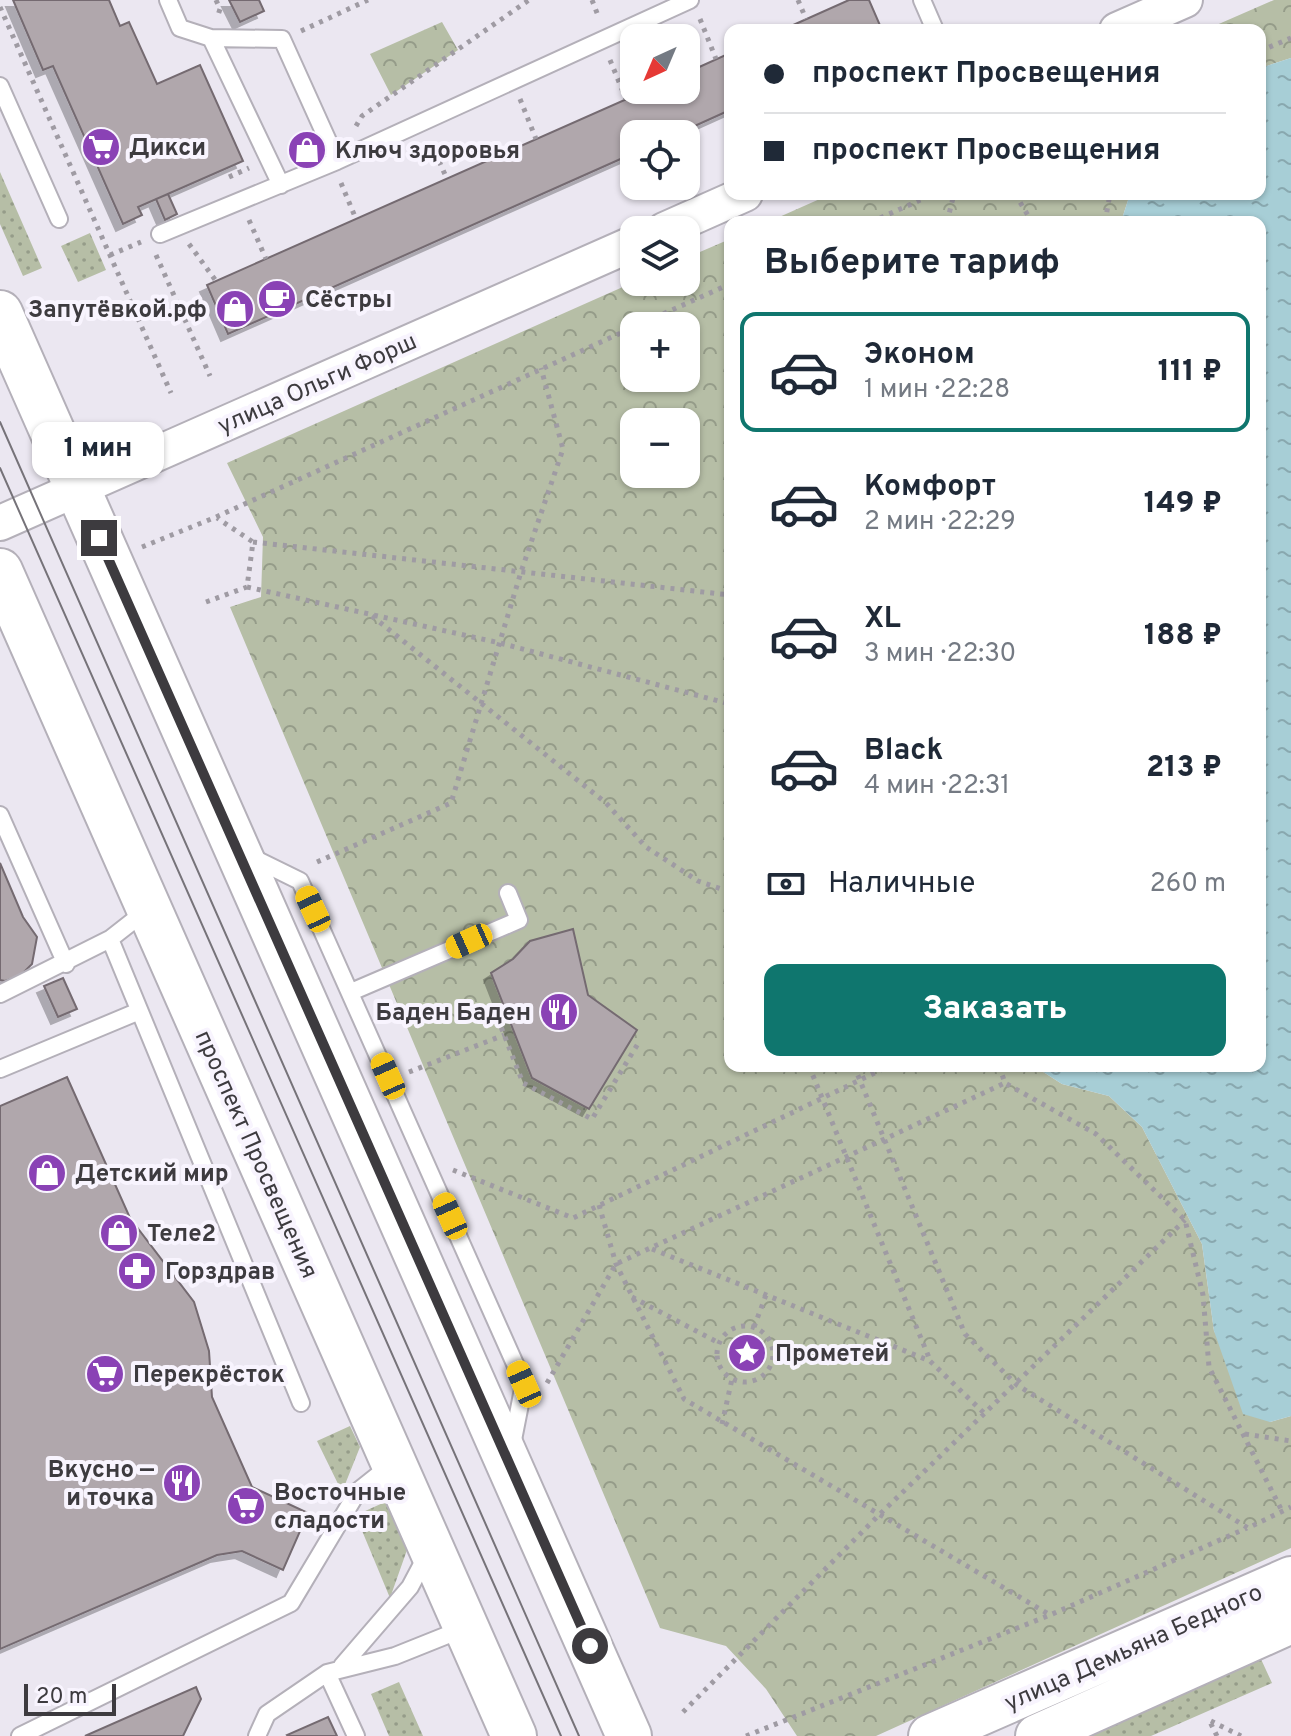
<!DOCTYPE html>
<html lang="ru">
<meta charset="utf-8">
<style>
body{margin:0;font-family:Overpass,sans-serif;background:#f6f6f7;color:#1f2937;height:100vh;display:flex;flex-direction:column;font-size:30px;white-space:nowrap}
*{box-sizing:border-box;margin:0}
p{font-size:26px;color:#747a83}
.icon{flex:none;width:44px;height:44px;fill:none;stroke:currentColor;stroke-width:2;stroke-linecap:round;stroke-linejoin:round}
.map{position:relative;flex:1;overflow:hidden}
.details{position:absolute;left:724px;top:216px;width:542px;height:856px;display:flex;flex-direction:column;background:#fff;border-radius:16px;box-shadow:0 2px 6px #0004}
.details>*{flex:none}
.guide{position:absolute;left:724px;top:24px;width:542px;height:176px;border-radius:16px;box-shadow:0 2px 6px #0004;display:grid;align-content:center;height:176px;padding:0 40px;background:#fff}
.needle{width:52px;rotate:224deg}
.fabs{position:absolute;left:620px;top:24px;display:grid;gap:16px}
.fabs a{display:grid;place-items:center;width:80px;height:80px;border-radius:16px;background:#fff;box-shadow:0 2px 6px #0004;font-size:40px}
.scale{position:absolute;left:24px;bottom:20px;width:92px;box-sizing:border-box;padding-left:8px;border:4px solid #3d3b3f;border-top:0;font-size:22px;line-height:28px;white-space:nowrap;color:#3d3b3f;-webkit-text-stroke:6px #f8f4fe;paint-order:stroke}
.end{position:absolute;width:36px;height:36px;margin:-18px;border:10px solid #3d3b3f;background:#fff;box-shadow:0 0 0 4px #fff}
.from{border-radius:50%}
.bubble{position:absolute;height:56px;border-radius:16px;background:#fff;box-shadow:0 2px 6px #0004;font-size:26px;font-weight:800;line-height:56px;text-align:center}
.car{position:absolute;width:24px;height:48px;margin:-24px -12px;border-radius:10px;box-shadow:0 0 6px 2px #0007;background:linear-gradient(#f5c518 24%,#345 0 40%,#f5c518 0 76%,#345 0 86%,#f5c518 0)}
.guide b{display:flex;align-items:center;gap:28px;height:76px;font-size:30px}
.guide b+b{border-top:2px solid #e0e1e3}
.guide i{width:20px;height:20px;background:#1f2937}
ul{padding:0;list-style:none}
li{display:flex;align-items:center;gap:24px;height:120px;margin:0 16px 12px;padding:0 24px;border:4px solid transparent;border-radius:16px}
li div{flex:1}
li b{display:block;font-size:30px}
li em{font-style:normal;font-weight:800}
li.selected{border-color:#0f766e}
li>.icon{width:72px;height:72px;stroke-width:1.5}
h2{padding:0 40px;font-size:36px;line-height:96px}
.pay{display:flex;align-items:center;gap:20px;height:88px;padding:0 40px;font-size:30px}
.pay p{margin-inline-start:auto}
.cta{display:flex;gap:16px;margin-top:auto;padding:16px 40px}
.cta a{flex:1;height:92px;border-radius:16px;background:#0f766e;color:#fff;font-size:32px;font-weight:800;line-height:92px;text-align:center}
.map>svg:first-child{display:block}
</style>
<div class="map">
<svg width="1291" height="1736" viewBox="0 0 1291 1736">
<defs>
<pattern id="grass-dots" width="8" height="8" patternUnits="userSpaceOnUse" patternTransform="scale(2)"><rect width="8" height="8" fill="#b6bea6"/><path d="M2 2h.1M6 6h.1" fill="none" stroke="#959c89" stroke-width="1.8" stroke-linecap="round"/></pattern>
<pattern id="park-crowns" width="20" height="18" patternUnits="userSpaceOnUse" patternTransform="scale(2)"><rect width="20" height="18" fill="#b6bea6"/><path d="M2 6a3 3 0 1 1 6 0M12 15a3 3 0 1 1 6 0" fill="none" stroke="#959c89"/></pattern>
<pattern id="water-ripples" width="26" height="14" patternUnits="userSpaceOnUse" patternTransform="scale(2)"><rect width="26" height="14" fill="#a7ced6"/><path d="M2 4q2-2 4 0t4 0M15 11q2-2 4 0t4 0" fill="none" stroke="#89a8af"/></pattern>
<filter id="shadow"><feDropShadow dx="-7" dy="7" stdDeviation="0" flood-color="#0004"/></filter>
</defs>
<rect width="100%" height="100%" fill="#ebe7f1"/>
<path fill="url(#grass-dots)" d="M 0,172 L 42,268 L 23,276 L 0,224 Z
M 90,233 L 106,270 L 78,282 L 61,246 Z
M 350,1426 L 360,1447 L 342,1492 L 317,1441 Z
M 385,1502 L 407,1550 L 390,1598 L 358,1521 L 363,1512 Z
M 1260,1657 L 1272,1683 L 1151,1736 L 1080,1736 Z
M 399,1682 L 423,1736 L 389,1736 L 371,1694 Z"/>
<path fill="url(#park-crowns)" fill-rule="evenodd" d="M 1274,0 L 1291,0 L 1291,58 L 1260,68 L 1260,30 L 1205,30 Z
M 442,22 L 458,50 L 391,95 L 370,54 Z
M 831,194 L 1130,194 L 1121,222 L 768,222 Z
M 730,239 L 730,1066 L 1034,1066 L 1062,1084 L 1109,1096 L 1142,1127 L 1202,1244 L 1214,1331 L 1270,1422 L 1291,1416 L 1291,1548 L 876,1736 L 797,1736 L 766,1689 L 726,1646 L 660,1628 L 230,607 L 261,597 L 263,537 L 227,463 L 634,282 L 686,282 L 686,258 ZM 634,326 L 686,326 L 686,378 L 634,378 ZM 634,422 L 686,422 L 686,474 L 634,474 Z"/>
<path fill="url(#water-ripples)" d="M 1291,58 L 1291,1416 L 1270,1422 L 1243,1414 L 1214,1331 L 1202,1244 L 1142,1127 L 1109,1096 L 1062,1084 L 1034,1066 L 1260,1066 L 1260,222 L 1121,222 L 1130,194 L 1260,194 L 1260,68 Z"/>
<path fill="#b0a7ac" stroke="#746b71" stroke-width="2" filter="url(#shadow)" d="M 13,0 L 109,0 L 120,26 L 129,22 L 157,84 L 200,65 L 243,161 L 138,207 L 142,215 L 123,224 L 53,66 L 43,70 Z
M 229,0 L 259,0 L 264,11 L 240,22 Z
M 849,0 L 869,0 L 882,30 L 782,30 Z
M 730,53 L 730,110 L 677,134 L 634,134 L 634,153 L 228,334 L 207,285 L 647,90 L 686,90 L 686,73 Z
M298 150a9 9 0 1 1 18 0a9 9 0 1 1-18 0Z
M 168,194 L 177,214 L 165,220 L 156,199 Z
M 0,863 L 23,917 L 37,937 L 32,964 L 20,976 L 5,981 L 0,980 Z
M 573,929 L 588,995 L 637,1030 L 589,1109 L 532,1078 L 491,973 L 513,959 L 530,941 Z
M 63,978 L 77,1009 L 58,1017 L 44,986 Z
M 67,1077 L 130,1218 L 194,1302 L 209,1351 L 212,1397 L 252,1487 L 308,1513 L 283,1570 L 242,1551 L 217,1555 L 0,1649 L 0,1106 Z
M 196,1687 L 201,1699 L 183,1736 L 85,1736 Z
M 328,1717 L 337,1736 L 288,1736 L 287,1735 Z"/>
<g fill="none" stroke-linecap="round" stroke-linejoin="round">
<g stroke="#b4b0b9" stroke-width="20">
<path id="service" d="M 168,0 L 180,28 L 211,38 L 282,39 L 337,161
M 922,0 L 935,30
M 211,38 L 281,185
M 0,86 L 59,219
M 160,234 L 337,161 L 690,0
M 0,815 L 66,964
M 249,856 L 300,881 L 524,1384 L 512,1445
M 110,939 L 301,1403
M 351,992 L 519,920 L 508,893
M 0,994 L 110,939 L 147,910
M 0,1069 L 137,1012
M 342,1666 L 410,1587 L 428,1553
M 327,1673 L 356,1736
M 20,1736 L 291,1603 L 358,1491 L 392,1464
M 257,1736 L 267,1714 L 327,1673 L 395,1656 L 465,1628"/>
</g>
<g stroke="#b4b0b9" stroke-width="38">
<path id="minor" d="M 1117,30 L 1185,0
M 664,230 L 745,194
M 0,523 L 634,243"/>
</g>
<g stroke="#b4b0b9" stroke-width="46">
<path id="tertiary" d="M 930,1736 L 1291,1578
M 1037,1736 L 1291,1622"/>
</g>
<g stroke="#b4b0b9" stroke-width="48">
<path id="secondary" d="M 0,313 L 629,1736
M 0,571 L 514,1736"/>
</g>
<path stroke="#9f9ba3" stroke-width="5" stroke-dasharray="4 6" stroke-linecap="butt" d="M 216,0 L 220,9 L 217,18
M 592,0 L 599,18
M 798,0 L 806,19
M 0,7 L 171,393
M 700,19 L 716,59
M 301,31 L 368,0
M 1260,51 L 1291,38
M 610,60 L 626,99
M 520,99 L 536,139
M 356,126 L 362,116 L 529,0
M 431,143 L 447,179
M 229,177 L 249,168
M 341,183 L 356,219
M 1015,194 L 1032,222
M 249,220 L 266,259
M 871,222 L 934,194
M 947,222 L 954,194
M 1105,222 L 1110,194
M 189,244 L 216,281
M 110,255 L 141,242
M 156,255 L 210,376
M 636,326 L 730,284
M 253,542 L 730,595
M 142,547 L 216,517 L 634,327
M 247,587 L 500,643 L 730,704
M 206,602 L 247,587 L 253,542 L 217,518
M 372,616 L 606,803 L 646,847 L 698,881 L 730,892
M 317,862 L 451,803 L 521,572 L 563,449 L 541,368
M 494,1009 L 523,1083 L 592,1119 L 639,1042
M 809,1066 L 930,1360
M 854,1066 L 965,1334 L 1017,1385 L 1248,1528 L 1291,1507
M 999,1066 L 1005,1083 L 1096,1134 L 1185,1220 L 1203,1295 L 1209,1367 L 1282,1511
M 409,1072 L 504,1035
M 453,1170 L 573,1218 L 889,1066
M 599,1205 L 616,1264 L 684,1399 L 1050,1615
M 652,1249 L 930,1361 L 986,1415
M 632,1297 L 719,1343
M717 1354a28 28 0 1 1 56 0a28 28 0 1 1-56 0Z
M 754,1327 L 766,1295
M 547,1383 L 616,1264 L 1005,1083
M 722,1424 L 732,1379
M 1245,1434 L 1291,1441
M 683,1712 L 879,1515 L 1185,1220
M 746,1736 L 1050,1615 L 1247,1528
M 1217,1736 L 1209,1720 L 1241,1736"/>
<use href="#service" stroke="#fff" stroke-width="16"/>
<use href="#minor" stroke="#fff" stroke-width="34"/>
<use href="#tertiary" stroke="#fff" stroke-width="42"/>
<use href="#secondary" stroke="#fff" stroke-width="44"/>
<path stroke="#767379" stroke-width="2" d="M 0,422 L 579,1736
M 0,468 L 561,1736"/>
</g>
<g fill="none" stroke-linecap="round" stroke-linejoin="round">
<path stroke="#3d3b3f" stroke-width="10" d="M 99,538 L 590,1646"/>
</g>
<defs>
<g id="supermarket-disc" transform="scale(2)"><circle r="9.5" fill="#8a42b5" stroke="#f8f4fe"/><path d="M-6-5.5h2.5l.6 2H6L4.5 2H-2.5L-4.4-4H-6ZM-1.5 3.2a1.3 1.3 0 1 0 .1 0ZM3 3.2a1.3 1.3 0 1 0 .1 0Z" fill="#fff"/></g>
<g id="shop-disc" transform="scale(2)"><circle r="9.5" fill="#8a42b5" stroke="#f8f4fe"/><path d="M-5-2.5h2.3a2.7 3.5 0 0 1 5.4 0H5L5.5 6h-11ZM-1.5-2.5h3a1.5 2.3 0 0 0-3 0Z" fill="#fff"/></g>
<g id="cafe-disc" transform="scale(2)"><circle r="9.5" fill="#8a42b5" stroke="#f8f4fe"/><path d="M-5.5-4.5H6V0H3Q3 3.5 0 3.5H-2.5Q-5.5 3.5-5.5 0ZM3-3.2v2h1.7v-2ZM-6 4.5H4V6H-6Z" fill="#fff"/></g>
<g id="restaurant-disc" transform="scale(2)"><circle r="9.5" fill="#8a42b5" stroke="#f8f4fe"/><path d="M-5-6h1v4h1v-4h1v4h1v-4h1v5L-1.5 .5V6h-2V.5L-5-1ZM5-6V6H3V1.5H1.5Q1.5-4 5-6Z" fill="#fff"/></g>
<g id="pharmacy-disc" transform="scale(2)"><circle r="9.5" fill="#8a42b5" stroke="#f8f4fe"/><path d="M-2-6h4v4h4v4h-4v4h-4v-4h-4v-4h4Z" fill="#fff"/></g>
<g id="sight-disc" transform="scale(2)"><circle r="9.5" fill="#8a42b5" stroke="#f8f4fe"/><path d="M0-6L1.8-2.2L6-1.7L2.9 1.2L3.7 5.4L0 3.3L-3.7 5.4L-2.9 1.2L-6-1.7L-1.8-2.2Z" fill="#fff"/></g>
</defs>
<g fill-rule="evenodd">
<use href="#supermarket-disc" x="101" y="147"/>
<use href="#shop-disc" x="307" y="150"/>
<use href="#cafe-disc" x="277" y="299"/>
<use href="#shop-disc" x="235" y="309"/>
<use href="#restaurant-disc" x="559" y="1012"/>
<use href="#shop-disc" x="47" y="1173"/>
<use href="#shop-disc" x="119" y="1233"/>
<use href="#pharmacy-disc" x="137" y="1271"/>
<use href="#sight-disc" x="747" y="1353"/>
<use href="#supermarket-disc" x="105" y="1374"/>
<use href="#restaurant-disc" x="182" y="1483"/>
<use href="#supermarket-disc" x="246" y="1506"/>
</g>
<g text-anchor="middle" stroke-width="8" stroke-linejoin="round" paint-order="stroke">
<g font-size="24" font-weight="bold" fill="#3d3b3f" stroke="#f8f4fe" text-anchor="start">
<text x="129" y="155">Дикси</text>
<text x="335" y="158">Ключ здоровья</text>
<text x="305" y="307">Сёстры</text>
<text x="207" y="317" text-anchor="end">Запутёвкой.рф</text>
<text x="531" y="1020" text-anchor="end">Баден Баден</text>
<text x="75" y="1181">Детский мир</text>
<text x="147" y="1241">Теле2</text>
<text x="165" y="1279">Горздрав</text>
<text x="775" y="1361">Прометей</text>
<text x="133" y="1382">Перекрёсток</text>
<text x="154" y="1477" text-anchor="end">Вкусно —<tspan x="154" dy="28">и точка</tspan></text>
<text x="274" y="1500">Восточные<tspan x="274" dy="28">сладости</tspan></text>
</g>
<g font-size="24" fill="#3d3b3f" stroke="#f8f4fe">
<text transform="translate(317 383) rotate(-24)" y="8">улица Ольги Форш</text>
<text transform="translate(257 1154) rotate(66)" y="8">проспект Просвещения</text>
<text transform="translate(1133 1647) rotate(-24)" y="8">улица Демьяна Бедного</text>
</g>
</g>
</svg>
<div class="fabs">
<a><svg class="needle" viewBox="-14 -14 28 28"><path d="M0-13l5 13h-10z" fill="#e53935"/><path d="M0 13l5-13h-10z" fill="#747a83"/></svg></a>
<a><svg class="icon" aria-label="locate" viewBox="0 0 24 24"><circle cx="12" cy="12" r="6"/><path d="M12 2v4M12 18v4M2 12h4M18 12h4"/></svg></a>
<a><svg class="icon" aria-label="layers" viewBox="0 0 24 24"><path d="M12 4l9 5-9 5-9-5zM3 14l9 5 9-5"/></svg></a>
<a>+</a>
<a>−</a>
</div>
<div class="scale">20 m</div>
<i class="end from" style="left:590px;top:1646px"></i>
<i class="end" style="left:99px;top:538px"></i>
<div class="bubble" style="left:32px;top:422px;width:132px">1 мин</div>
<i class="car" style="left:313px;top:909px;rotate:335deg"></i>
<i class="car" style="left:469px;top:941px;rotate:246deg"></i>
<i class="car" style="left:388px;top:1076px;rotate:336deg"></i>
<i class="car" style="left:450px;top:1216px;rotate:336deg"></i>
<i class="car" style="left:524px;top:1384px;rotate:336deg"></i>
<div class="guide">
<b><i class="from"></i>проспект Просвещения</b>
<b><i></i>проспект Просвещения</b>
</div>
<section class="details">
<h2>Выберите тариф</h2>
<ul>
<li class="selected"><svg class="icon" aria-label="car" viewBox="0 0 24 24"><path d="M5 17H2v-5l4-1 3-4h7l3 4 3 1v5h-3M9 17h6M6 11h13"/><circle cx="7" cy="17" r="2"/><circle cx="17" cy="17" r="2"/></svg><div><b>Эконом</b><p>1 мин · 22:28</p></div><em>111 ₽</em></li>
<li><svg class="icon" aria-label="car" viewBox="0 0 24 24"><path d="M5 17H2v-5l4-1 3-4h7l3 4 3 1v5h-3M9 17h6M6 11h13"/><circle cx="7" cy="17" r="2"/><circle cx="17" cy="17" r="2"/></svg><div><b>Комфорт</b><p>2 мин · 22:29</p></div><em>149 ₽</em></li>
<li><svg class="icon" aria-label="car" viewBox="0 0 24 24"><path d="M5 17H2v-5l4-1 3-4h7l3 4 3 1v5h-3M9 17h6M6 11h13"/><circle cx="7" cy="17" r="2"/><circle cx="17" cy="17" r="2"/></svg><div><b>XL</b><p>3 мин · 22:30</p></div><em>188 ₽</em></li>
<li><svg class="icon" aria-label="car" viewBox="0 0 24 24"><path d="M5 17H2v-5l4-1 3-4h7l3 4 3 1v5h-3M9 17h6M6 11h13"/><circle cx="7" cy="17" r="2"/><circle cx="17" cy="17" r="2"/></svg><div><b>Black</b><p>4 мин · 22:31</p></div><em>213 ₽</em></li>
</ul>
<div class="pay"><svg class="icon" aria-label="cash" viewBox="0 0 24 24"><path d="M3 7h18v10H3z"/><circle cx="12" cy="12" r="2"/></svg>Наличные<p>260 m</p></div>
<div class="cta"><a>Заказать</a></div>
</section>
</div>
